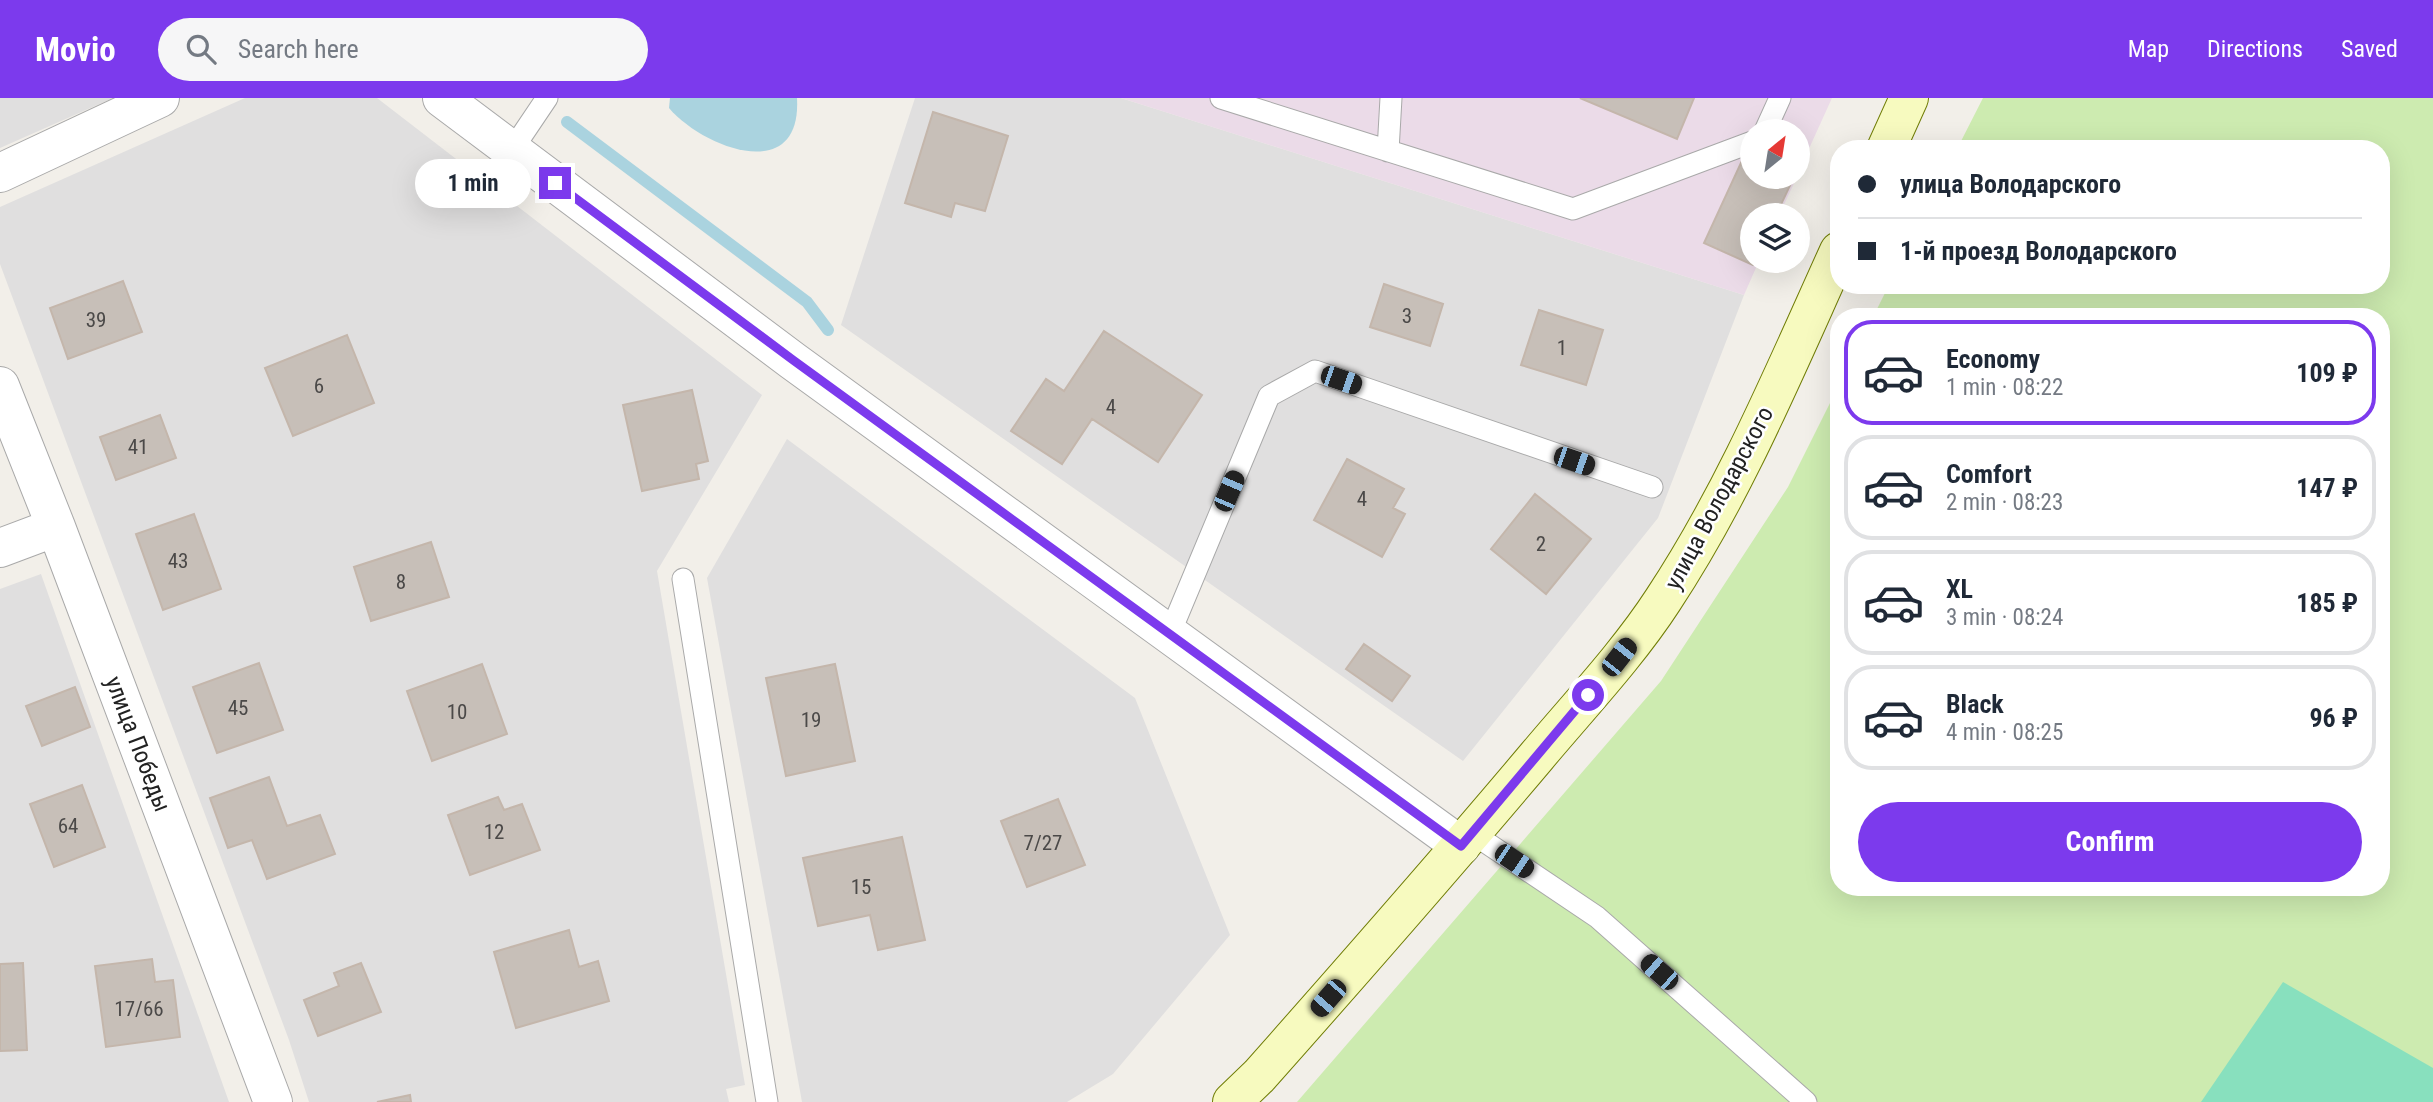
<!DOCTYPE html>
<meta charset="utf-8">
<style>
body{margin:0;font-family:"Roboto Condensed",sans-serif;background:#f6f6f7;color:#1f2937;height:100vh;display:flex;flex-direction:column;font-size:26px;white-space:nowrap}
*{box-sizing:border-box;margin:0}
p{font-size:23px;color:#747a83}
.icon{flex:none;width:38px;height:38px;fill:none;stroke:currentColor;stroke-width:2;stroke-linecap:round;stroke-linejoin:round}
.map{position:relative;flex:1;overflow:hidden}
.sheet{position:absolute;left:1830px;top:210px;width:560px;height:588px;display:flex;flex-direction:column;background:#fff;border-radius:28px;box-shadow:0 7px 28px #0002}
.sheet>*{flex:none}
.banner{position:absolute;left:1830px;top:42px;width:560px;height:154px;border-radius:28px;box-shadow:0 7px 28px #0002;display:grid;align-content:center;height:154px;padding:0 28px;background:#fff}
.needle{width:46px;rotate:30deg}
.fabs{position:absolute;left:1740px;top:21px;display:grid;gap:14px}
.fabs a{display:grid;place-items:center;width:70px;height:70px;border-radius:50%;background:#fff;box-shadow:0 7px 28px #0002;font-size:35px}
.end{position:absolute;width:32px;height:32px;margin:-16px;border:9px solid #7c3aed;background:#fff;box-shadow:0 0 0 4px #fff}
.from{border-radius:50%}
.bubble{position:absolute;height:49px;border-radius:24px;background:#fff;box-shadow:0 7px 28px #0002;font-size:23px;font-weight:700;line-height:49px;text-align:center}
.car{position:absolute;width:21px;height:42px;margin:-21px -10px;border-radius:9px;box-shadow:0 0 5px 2px #0007;background:linear-gradient(#222 24%,#8ab4d8 0 40%,#222 0 76%,#8ab4d8 0 86%,#222 0)}
.banner b{display:flex;align-items:center;gap:24px;height:66px;font-size:26px}
.banner b+b{border-top:2px solid #e0e1e3}
.banner i{width:18px;height:18px;background:#1f2937}
ul{padding:12px 0 0;list-style:none}
li{display:flex;align-items:center;gap:21px;height:105px;margin:0 14px 10px;padding:0 14px;border:4px solid #e0e1e3;border-radius:28px}
li div{flex:1}
li b{display:block;font-size:26px}
li em{font-style:normal;font-weight:700}
li.current{border-color:#7c3aed}
li>.icon{width:63px;height:63px;stroke-width:1.5}
.button{display:flex;gap:14px;margin-top:auto;padding:14px 28px}
.button a{flex:1;height:80px;border-radius:42px;background:#7c3aed;color:#fff;font-size:28px;font-weight:700;line-height:80px;text-align:center}
header{display:flex;align-items:center;gap:42px;box-sizing:border-box;height:98px;padding:0 35px;background:#7c3aed;color:#fff}
header strong{font-size:33px}
nav{display:flex;gap:38px;margin-inline-start:auto;font-size:24px}
.search{width:490px;height:63px;background:#f6f6f7;display:flex;align-items:center;gap:18px;box-sizing:border-box;padding:0 24px;border-radius:38px;color:#747a83;font-size:26px}
.map>svg:first-child{display:block}
</style>
<header>
<strong>Movio</strong>
<div class="search"><svg class="icon" aria-label="search" viewBox="0 0 24 24"><circle cx="10" cy="10" r="6"/><path d="M15 15l6 6"/></svg>Search here</div>
<nav><a>Map</a><a>Directions</a><a>Saved</a></nav>
</header>
<div class="map">
<svg width="2433" height="1004" viewBox="0 0 2433 1004">
<rect width="100%" height="100%" fill="#f2efe9"/>
<path fill="#e0dfdf" d="M 0,0 L 113,0 L 0,50 Z
M 245,0 L 377,0 L 762,297 L 657,473 L 745,987 L 726,991 L 729,1004 L 309,1004 L 289,942 L 0,166 L 0,109 Z
M 915,0 L 1121,0 L 1744,197 L 1658,420 L 1463,663 L 841,227 Z
M 787,341 L 1135,600 L 1230,837 L 1113,976 L 1067,1004 L 802,1004 L 707,480 Z
M 41,476 L 229,1004 L 0,1004 L 0,491 Z"/>
<path fill="#ebdbe8" d="M 1121,0 L 1832,0 L 1797,77 L 1797,33 L 1752,33 L 1752,79 L 1797,79 L 1779,117 L 1752,117 L 1752,163 L 1759,163 L 1744,197 Z"/>
<path fill="#cdebb0" d="M 1983,0 L 2433,0 L 2433,1004 L 1297,1004 L 1661,583 L 1788,389 L 1839,287 L 1839,789 L 2382,789 L 2382,219 L 1873,219 L 1889,187 L 2382,187 L 2382,51 L 1957,51 Z"/>
<path fill="#88e0be" d="M 2283,884 L 2433,970 L 2433,1004 L 2201,1004 Z"/>
<path fill="#aad3df" d="M 670,0 L 797,0 C 802,88 703,50 669,10 Z"/>
<g fill="none" stroke-linecap="round" stroke-linejoin="round">
<path stroke="#aad3df" stroke-width="12" d="M 567,24 L 807,204 L 828,232"/>
</g>
<path fill="#c7bfb8" stroke="#c4b6ab" stroke-width="2" d="M 1580,0 L 1694,0 L 1677,41 Z
M 933,14 L 1008,38 L 985,113 L 955,105 L 951,119 L 905,105 Z
M 1746,54 L 1752,56 L 1752,79 L 1794,79 L 1776,117 L 1752,117 L 1752,163 L 1756,163 L 1753,167 L 1704,145 Z
M 123,183 L 142,234 L 68,261 L 50,210 Z
M 1384,186 L 1443,206 L 1430,248 L 1370,229 Z
M 1539,212 L 1603,232 L 1586,287 L 1521,267 Z
M 1104,233 L 1202,297 L 1158,364 L 1092,321 L 1062,366 L 1011,333 L 1046,281 L 1064,293 Z
M 347,237 L 374,305 L 293,338 L 265,270 Z
M 692,292 L 708,363 L 696,366 L 699,381 L 642,393 L 623,307 Z
M 160,317 L 176,360 L 116,382 L 100,339 Z
M 1347,361 L 1404,391 L 1393,410 L 1405,416 L 1382,459 L 1314,422 Z
M 1535,396 L 1591,441 L 1546,496 L 1491,451 Z
M 194,416 L 221,491 L 163,512 L 136,436 Z
M 431,444 L 449,499 L 371,523 L 354,469 Z
M 1364,546 L 1410,578 L 1392,603 L 1346,571 Z
M 259,565 L 283,632 L 217,655 L 193,589 Z
M 482,566 L 507,636 L 432,663 L 407,593 Z
M 835,566 L 855,663 L 786,678 L 766,580 Z
M 75,589 L 90,629 L 42,648 L 26,608 Z
M 269,679 L 287,728 L 320,717 L 335,756 L 267,781 L 252,742 L 228,750 L 210,700 Z
M 82,687 L 105,749 L 54,769 L 30,706 Z
M 498,699 L 504,712 L 522,706 L 540,752 L 470,777 L 448,717 Z
M 1058,701 L 1085,767 L 1027,789 L 1001,723 Z
M 902,739 L 925,842 L 878,852 L 870,817 L 818,828 L 803,760 Z
M 569,832 L 579,869 L 598,863 L 609,903 L 516,930 L 494,854 Z
M 152,861 L 155,884 L 173,882 L 180,939 L 106,949 L 95,868 Z
M 23,865 L 27,952 L 0,953 L 0,866 Z
M 361,865 L 381,914 L 318,938 L 304,902 L 339,888 L 334,875 Z
M 410,997 L 411,1004 L 377,1004 Z"/>
<g fill="none" stroke-linecap="round" stroke-linejoin="round">
<g stroke="#a9a9a9" stroke-width="23">
<path id="lane" d="M 1221,0 L 1573,111 L 1752,44
M 1765,33 L 1780,0
M 512,52 L 547,0
M 1388,53 L 1391,0
M 683,481 L 767,1004
M 1170,535 L 1269,298 L 1315,273 L 1652,389
M 1472,735 L 1597,819 L 1806,1004"/>
</g>
<g stroke="#a9a9a9" stroke-width="40">
<path id="street" d="M 442,0 L 793,263 L 1461,748
M 0,75 L 160,0
M 0,288 L 56,429 L 273,1004
M 0,450 L 56,429"/>
</g>
<g stroke="#707d05" stroke-width="40">
<path id="secondary" d="M 1886,51 L 1909,0
M 1232,1004 L 1259,978 C 1353,872 1446,766 1537,658 C 1578,609 1628,556 1663,502 C 1735,393 1785,272 1839,153"/>
</g>
<use href="#lane" stroke="#fff" stroke-width="21"/>
<use href="#street" stroke="#fff" stroke-width="38"/>
<use href="#secondary" stroke="#f7fabf" stroke-width="38"/>
</g>
<g fill="none" stroke-linecap="round" stroke-linejoin="round">
<path stroke="#7c3aed" stroke-width="9" d="M 555,85 L 793,262 L 1461,748 L 1588,597"/>
</g>
<g text-anchor="middle" stroke-width="5" stroke-linejoin="round" paint-order="stroke">
<g font-size="21" fill="#4b4948">
<text x="1407" y="225">3</text>
<text x="96" y="229">39</text>
<text x="1562" y="257">1</text>
<text x="319" y="295">6</text>
<text x="1111" y="316">4</text>
<text x="138" y="356">41</text>
<text x="1362" y="408">4</text>
<text x="1541" y="453">2</text>
<text x="178" y="470">43</text>
<text x="401" y="491">8</text>
<text x="238" y="617">45</text>
<text x="457" y="621">10</text>
<text x="811" y="629">19</text>
<text x="68" y="735">64</text>
<text x="494" y="741">12</text>
<text x="1043" y="752">7/27</text>
<text x="861" y="796">15</text>
<text x="139" y="918">17/66</text>
</g>
<g font-size="24" fill="#222" stroke="#fff">
<text transform="translate(1719 400) rotate(-62)" y="8">улица Володарского</text>
<text transform="translate(138 646) rotate(69)" y="8">улица Победы</text>
</g>
</g>
</svg>
<div class="fabs">
<a><svg class="needle" viewBox="-14 -14 28 28"><path d="M0-13l5 13h-10z" fill="#e53935"/><path d="M0 13l5-13h-10z" fill="#747a83"/></svg></a>
<a><svg class="icon" aria-label="layers" viewBox="0 0 24 24"><path d="M12 4l9 5-9 5-9-5zM3 14l9 5 9-5"/></svg></a>
</div>
<i class="end from" style="left:1588px;top:597px"></i>
<i class="end" style="left:555px;top:85px"></i>
<div class="bubble" style="left:415px;top:61px;width:116px">1 min</div>
<i class="car" style="left:1341px;top:282px;rotate:109deg"></i>
<i class="car" style="left:1574px;top:363px;rotate:109deg"></i>
<i class="car" style="left:1229px;top:393px;rotate:23deg"></i>
<i class="car" style="left:1619px;top:559px;rotate:38deg"></i>
<i class="car" style="left:1514px;top:763px;rotate:124deg"></i>
<i class="car" style="left:1659px;top:874px;rotate:311deg"></i>
<i class="car" style="left:1328px;top:900px;rotate:221deg"></i>
<div class="banner">
<b><i class="from"></i>улица Володарского</b>
<b><i></i>1-й проезд Володарского</b>
</div>
<section class="sheet">
<ul>
<li class="current"><svg class="icon" aria-label="car" viewBox="0 0 24 24"><path d="M5 17H2v-5l4-1 3-4h7l3 4 3 1v5h-3M9 17h6M6 11h13"/><circle cx="7" cy="17" r="2"/><circle cx="17" cy="17" r="2"/></svg><div><b>Economy</b><p>1 min · 08:22</p></div><em>109 ₽</em></li>
<li><svg class="icon" aria-label="car" viewBox="0 0 24 24"><path d="M5 17H2v-5l4-1 3-4h7l3 4 3 1v5h-3M9 17h6M6 11h13"/><circle cx="7" cy="17" r="2"/><circle cx="17" cy="17" r="2"/></svg><div><b>Comfort</b><p>2 min · 08:23</p></div><em>147 ₽</em></li>
<li><svg class="icon" aria-label="car" viewBox="0 0 24 24"><path d="M5 17H2v-5l4-1 3-4h7l3 4 3 1v5h-3M9 17h6M6 11h13"/><circle cx="7" cy="17" r="2"/><circle cx="17" cy="17" r="2"/></svg><div><b>XL</b><p>3 min · 08:24</p></div><em>185 ₽</em></li>
<li><svg class="icon" aria-label="car" viewBox="0 0 24 24"><path d="M5 17H2v-5l4-1 3-4h7l3 4 3 1v5h-3M9 17h6M6 11h13"/><circle cx="7" cy="17" r="2"/><circle cx="17" cy="17" r="2"/></svg><div><b>Black</b><p>4 min · 08:25</p></div><em>96 ₽</em></li>
</ul>
<div class="button"><a>Confirm</a></div>
</section>
</div>
